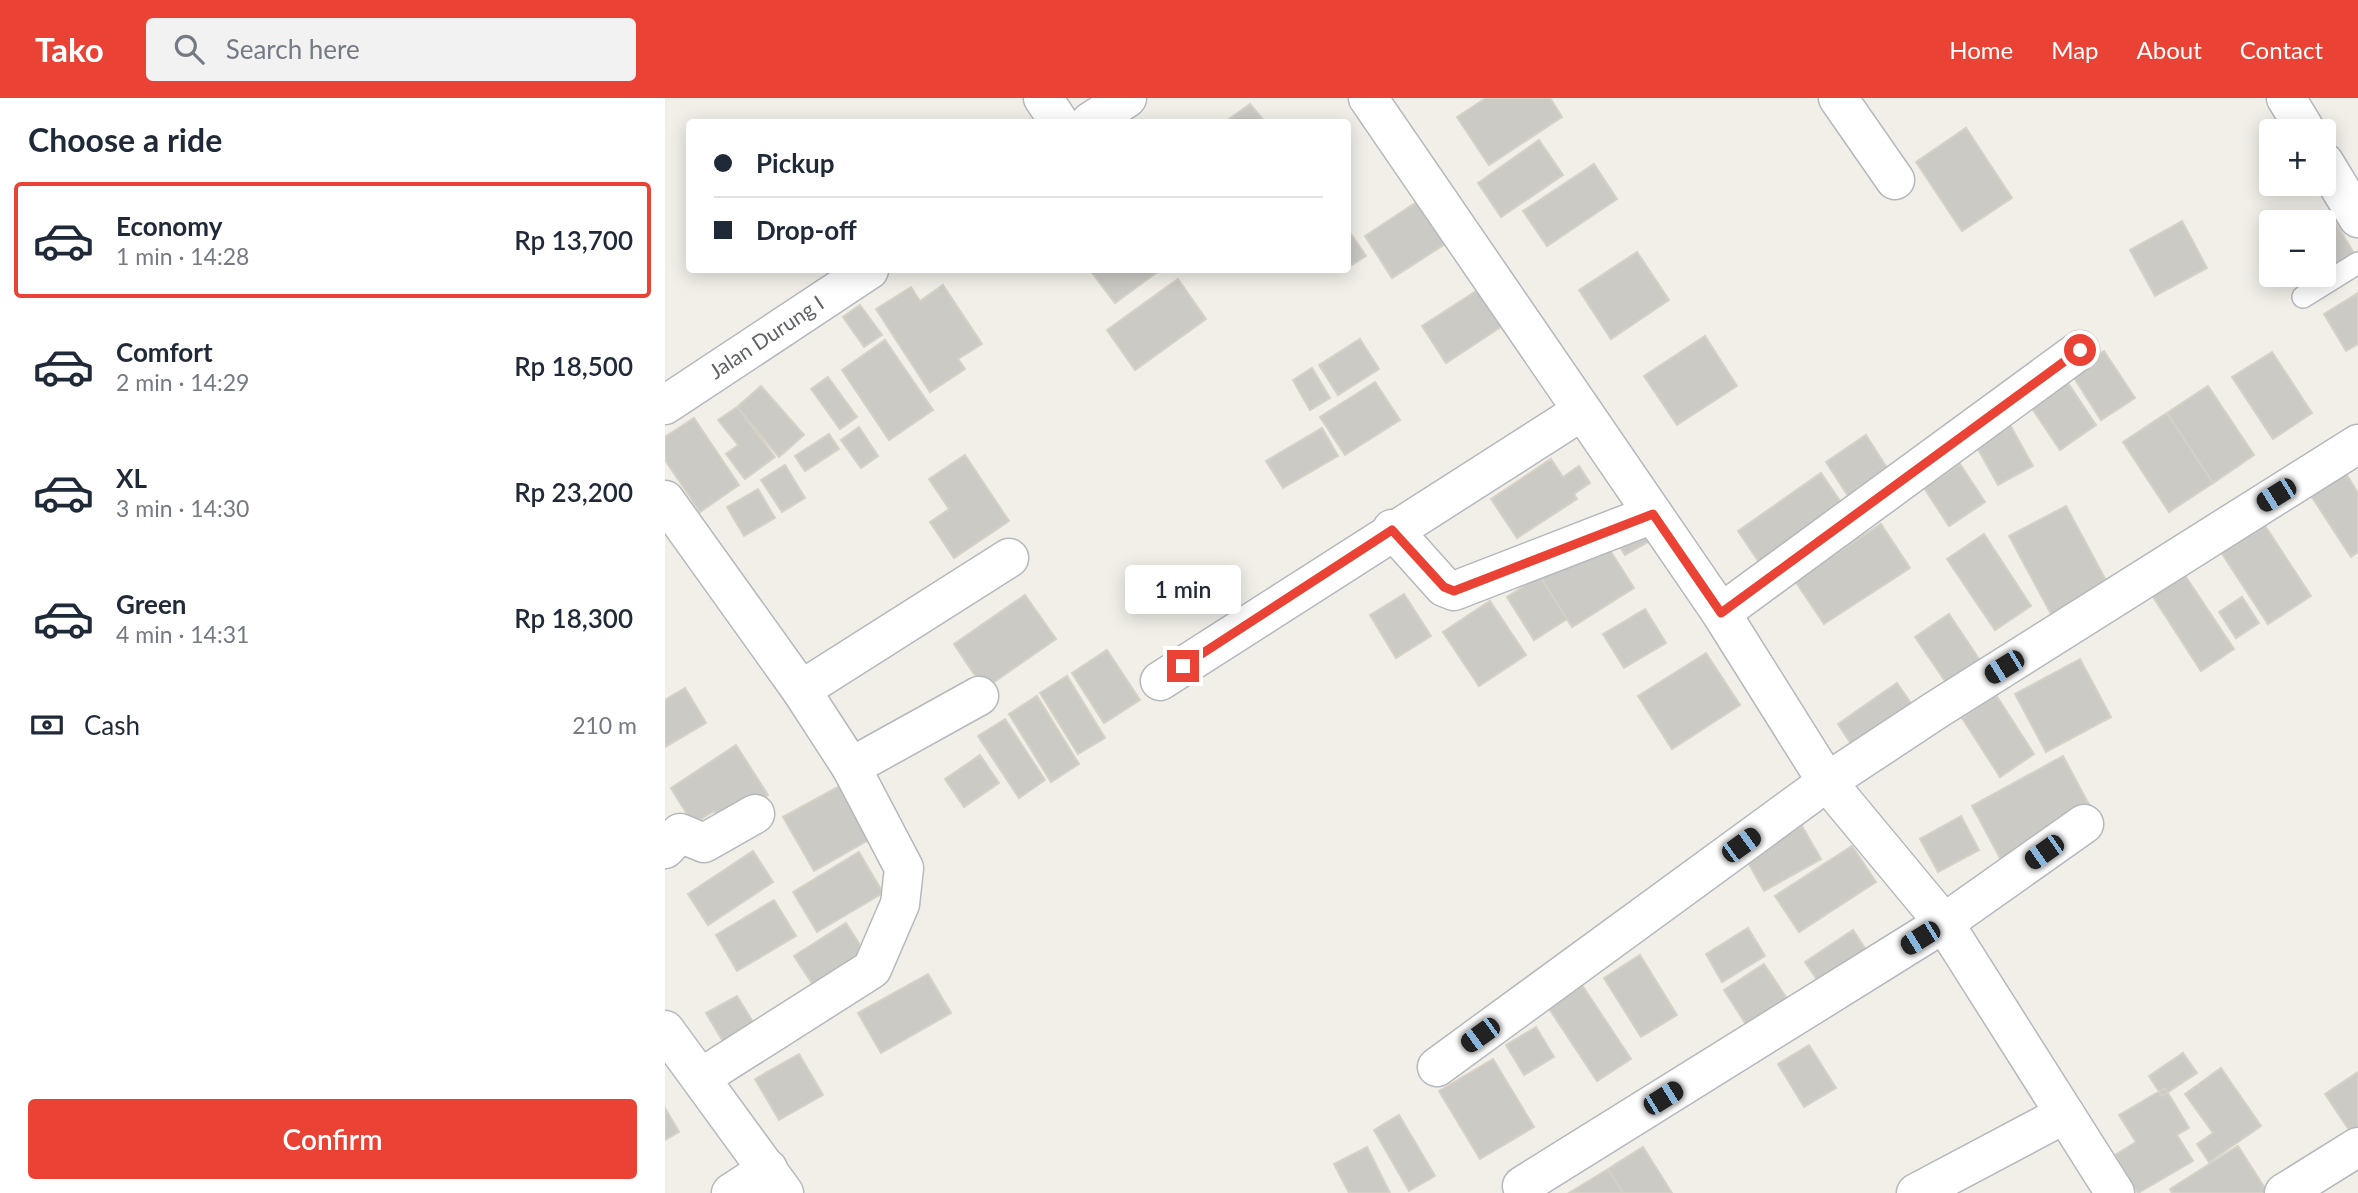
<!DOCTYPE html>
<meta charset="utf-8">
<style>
body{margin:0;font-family:Lato,sans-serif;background:#f2f2f3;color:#1f2937;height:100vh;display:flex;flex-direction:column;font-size:26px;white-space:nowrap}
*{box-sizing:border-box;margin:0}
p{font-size:23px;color:#747a83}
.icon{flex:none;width:38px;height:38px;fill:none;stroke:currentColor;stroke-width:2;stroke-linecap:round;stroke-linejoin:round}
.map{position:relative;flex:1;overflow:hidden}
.details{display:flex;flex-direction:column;background:#fff;width:665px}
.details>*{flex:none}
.top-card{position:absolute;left:21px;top:21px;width:665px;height:154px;border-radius:7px;box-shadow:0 4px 18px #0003;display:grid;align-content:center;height:154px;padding:0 28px;background:#fff}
.fabs{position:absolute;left:1594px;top:21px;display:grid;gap:14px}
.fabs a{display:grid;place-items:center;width:77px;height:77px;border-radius:7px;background:#fff;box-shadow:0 4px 18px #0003;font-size:35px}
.end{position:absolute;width:32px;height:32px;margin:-16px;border:9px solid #ea4335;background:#fff;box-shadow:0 0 0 4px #fff}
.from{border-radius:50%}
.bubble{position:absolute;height:49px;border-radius:7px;background:#fff;box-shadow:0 4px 18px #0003;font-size:23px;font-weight:600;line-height:49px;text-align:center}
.car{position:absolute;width:21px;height:42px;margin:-21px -10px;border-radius:9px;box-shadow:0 0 5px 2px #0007;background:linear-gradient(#222 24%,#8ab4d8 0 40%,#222 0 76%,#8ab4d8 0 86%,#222 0)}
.top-card b{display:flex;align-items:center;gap:24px;height:66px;font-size:26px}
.top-card b+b{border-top:2px solid #e0e1e3}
.top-card i{width:18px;height:18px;background:#1f2937}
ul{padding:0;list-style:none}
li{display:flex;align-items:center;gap:21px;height:116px;margin:0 14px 10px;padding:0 14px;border:4px solid transparent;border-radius:7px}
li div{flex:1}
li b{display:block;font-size:26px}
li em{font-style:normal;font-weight:600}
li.on{border-color:#ea4335}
li>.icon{width:63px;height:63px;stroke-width:1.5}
h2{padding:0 28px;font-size:32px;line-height:84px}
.pay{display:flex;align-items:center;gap:18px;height:77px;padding:0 28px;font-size:26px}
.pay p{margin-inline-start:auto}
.primary-button{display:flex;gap:14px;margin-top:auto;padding:14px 28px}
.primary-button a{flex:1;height:80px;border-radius:7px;background:#ea4335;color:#fff;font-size:28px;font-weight:600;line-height:80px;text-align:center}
header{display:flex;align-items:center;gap:42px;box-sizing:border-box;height:98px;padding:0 35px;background:#ea4335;color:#fff}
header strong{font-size:33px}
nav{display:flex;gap:38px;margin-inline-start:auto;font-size:24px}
.search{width:490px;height:63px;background:#f2f2f3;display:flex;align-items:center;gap:18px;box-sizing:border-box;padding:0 24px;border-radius:7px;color:#747a83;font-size:26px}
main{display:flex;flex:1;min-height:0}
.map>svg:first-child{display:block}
</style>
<header>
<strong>Tako</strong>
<div class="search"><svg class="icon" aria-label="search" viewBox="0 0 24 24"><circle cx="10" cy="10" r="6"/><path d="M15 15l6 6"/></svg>Search here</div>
<nav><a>Home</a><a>Map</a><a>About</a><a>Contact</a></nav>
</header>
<main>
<section class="details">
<h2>Choose a ride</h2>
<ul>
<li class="on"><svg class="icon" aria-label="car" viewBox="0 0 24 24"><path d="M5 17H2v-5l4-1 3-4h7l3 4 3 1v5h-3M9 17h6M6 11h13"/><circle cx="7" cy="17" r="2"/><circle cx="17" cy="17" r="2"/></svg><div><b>Economy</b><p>1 min · 14:28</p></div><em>Rp 13,700</em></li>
<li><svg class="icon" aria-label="car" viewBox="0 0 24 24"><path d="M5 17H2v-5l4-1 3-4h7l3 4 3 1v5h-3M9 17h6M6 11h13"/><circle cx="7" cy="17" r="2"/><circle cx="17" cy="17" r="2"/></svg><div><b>Comfort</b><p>2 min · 14:29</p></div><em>Rp 18,500</em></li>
<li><svg class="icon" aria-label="car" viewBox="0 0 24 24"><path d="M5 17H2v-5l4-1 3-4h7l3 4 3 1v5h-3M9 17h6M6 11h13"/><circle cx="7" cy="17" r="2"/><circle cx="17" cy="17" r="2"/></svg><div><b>XL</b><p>3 min · 14:30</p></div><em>Rp 23,200</em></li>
<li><svg class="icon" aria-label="car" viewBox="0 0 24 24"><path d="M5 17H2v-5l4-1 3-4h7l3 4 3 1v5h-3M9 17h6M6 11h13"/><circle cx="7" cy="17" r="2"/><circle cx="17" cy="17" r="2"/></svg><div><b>Green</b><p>4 min · 14:31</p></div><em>Rp 18,300</em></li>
</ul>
<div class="pay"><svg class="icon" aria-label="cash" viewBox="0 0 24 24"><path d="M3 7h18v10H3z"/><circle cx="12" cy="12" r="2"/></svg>Cash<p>210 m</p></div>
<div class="primary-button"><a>Confirm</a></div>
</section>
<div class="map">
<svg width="1693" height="1095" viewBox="0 0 1693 1095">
<rect width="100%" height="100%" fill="#f1efe8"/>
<path fill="#cccac5" stroke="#d6d1c6" stroke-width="2" d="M 821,0 L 885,0 L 897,19 L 824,67 L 792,19 Z
M 585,6 L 600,24 L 560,24 Z
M 1301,30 L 1347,100 L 1297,133 L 1251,64 Z
M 874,42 L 898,77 L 836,119 L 813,85 Z
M 929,66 L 952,101 L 882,148 L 858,113 Z
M 758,100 L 785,143 L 727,180 L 700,138 Z
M 1669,122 L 1693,162 L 1644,191 L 1636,177 L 1659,177 L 1659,128 Z
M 1517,123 L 1542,170 L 1490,198 L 1465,152 Z
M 682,130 L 701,158 L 682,170 Z
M 972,154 L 1004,202 L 946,241 L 914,192 Z
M 425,172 L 495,172 L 450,205 Z
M 513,181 L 541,221 L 470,272 L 442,232 Z
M 278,187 L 317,246 L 293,261 L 300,271 L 265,294 L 211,211 L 246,189 L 255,203 Z
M 819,188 L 842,225 L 781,265 L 757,228 Z
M 1693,195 L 1693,246 L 1681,253 L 1659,216 Z
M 195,207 L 217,237 L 199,249 L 178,219 Z
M 1040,238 L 1072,288 L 1012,327 L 979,278 Z
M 695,241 L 714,271 L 673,297 L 654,267 Z
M 220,242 L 268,312 L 224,342 L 177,272 Z
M 1439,253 L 1470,300 L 1436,322 L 1406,275 Z
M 1607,254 L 1647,315 L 1608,341 L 1567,279 Z
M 647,270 L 665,300 L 645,312 L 628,282 Z
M 163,279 L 192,319 L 175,331 L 146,291 Z
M 1399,279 L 1431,327 L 1395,352 L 1362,303 Z
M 710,284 L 735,322 L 680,357 L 655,319 Z
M 96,288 L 139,337 L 114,359 L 72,309 Z
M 1543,288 L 1589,357 L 1548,385 L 1502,315 Z
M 72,309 L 110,359 L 80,381 L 61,356 L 73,347 L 53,322 Z
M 1502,315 L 1548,385 L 1504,414 L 1458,344 Z
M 29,320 L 74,387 L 35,414 L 0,362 L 0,339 Z
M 1344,325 L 1368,368 L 1333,387 L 1309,344 Z
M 194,329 L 213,358 L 196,370 L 176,342 Z
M 657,330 L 673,358 L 618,390 L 601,363 Z
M 164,336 L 174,351 L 140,373 L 130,358 Z
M 1201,337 L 1229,381 L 1189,407 L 1161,364 Z
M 300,357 L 344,423 L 289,460 L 265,424 L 284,411 L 264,381 Z
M 886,361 L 898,379 L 914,368 L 925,385 L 909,396 L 912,401 L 852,440 L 826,401 Z
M 1295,366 L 1320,404 L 1284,428 L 1259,390 Z
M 120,367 L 140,400 L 117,414 L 96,382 Z
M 1678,371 L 1693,395 L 1693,454 L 1686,459 L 1643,393 Z
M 1156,375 L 1184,416 L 1100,473 L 1073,433 Z
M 93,391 L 110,420 L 79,438 L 62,409 Z
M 1401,408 L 1443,486 L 1386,516 L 1344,438 Z
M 1595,420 L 1646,498 L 1603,526 L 1552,448 Z
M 975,422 L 987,442 L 960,457 L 948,438 Z
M 1216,426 L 1245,470 L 1159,526 L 1130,483 Z
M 1319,436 L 1366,508 L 1330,532 L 1282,461 Z
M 936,438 L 969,490 L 907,529 L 875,478 Z
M 1513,467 L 1569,551 L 1536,573 L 1481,488 Z
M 875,478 L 902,521 L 869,542 L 842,499 Z
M 739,496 L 766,538 L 731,560 L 705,517 Z
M 360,497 L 391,541 L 319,591 L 289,546 Z
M 1577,499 L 1594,525 L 1571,540 L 1554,514 Z
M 825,503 L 861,557 L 814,588 L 778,534 Z
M 980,511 L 1001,545 L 959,570 L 938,536 Z
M 1284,516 L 1316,564 L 1282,586 L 1250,539 Z
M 442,552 L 475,602 L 439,625 L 407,575 Z
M 1041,555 L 1075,607 L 1007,651 L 973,598 Z
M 1415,561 L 1446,619 L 1381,654 L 1350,596 Z
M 402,578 L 440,640 L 413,656 L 375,595 Z
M 1232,585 L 1250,611 L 1190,652 L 1173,626 Z
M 20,590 L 41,625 L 0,649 L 0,602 Z
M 1331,597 L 1369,656 L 1335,679 L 1297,620 Z
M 372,598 L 414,666 L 386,684 L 344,616 Z
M 340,621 L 380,682 L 354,700 L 313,638 Z
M 71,647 L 103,697 L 58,726 L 49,713 L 28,726 L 6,690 Z
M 315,657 L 334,685 L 299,709 L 280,681 Z
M 1398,658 L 1427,712 L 1336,762 L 1307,708 Z
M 178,686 L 209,739 L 149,773 L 118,719 Z
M 1296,718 L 1314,752 L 1273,774 L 1255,741 Z
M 1137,728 L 1156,761 L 1099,793 L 1081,761 Z
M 1187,748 L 1211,784 L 1134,834 L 1110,798 Z
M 88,753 L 108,784 L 43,827 L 23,796 Z
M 194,754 L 218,795 L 152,834 L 128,794 Z
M 109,802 L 131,838 L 72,873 L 51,837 Z
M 181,825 L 204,861 L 152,893 L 129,858 Z
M 1083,830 L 1100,858 L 1057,884 L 1041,856 Z
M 1188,832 L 1209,864 L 1161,895 L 1140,864 Z
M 975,857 L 1012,917 L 976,939 L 939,880 Z
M 1099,866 L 1125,905 L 1084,931 L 1059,892 Z
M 263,876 L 286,915 L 216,955 L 193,915 Z
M 917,887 L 966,961 L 932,983 L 883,909 Z
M 72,898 L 94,934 L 63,952 L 41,915 Z
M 871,929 L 889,959 L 859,977 L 841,947 Z
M 1144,947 L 1171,990 L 1139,1009 L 1113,966 Z
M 1518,955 L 1532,975 L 1497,998 L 1484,978 Z
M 134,956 L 158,997 L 114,1022 L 90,981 Z
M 828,961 L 869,1029 L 815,1061 L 774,993 Z
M 1556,970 L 1596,1028 L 1544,1064 L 1532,1046 L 1548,1035 L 1520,996 Z
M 1693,974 L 1693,1043 L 1692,1044 L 1660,996 Z
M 1500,990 L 1524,1030 L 1512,1037 L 1528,1063 L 1473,1095 L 1450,1057 L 1471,1044 L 1454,1017 Z
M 0,1010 L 14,1034 L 0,1042 Z
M 734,1017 L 770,1078 L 744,1093 L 709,1032 Z
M 1573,1048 L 1603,1095 L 1507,1095 L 1505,1091 Z
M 702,1049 L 725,1095 L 684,1095 L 669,1066 Z
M 978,1049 L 1007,1095 L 958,1095 L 943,1071 Z
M 943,1071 L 958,1095 L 904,1095 Z"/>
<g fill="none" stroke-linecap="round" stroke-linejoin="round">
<g stroke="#b5b8bc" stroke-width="24">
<path id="lane" d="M 1638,199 L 1693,165"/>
</g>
<g stroke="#b5b8bc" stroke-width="41">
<g id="street">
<path d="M 378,0 L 394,24"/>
<path d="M 703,0 L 1056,515 L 1162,684 L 1279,825 L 1450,1095"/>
<path d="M 1173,0 L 1230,82"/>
<path d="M 1621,0 L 1641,33"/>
<path d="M 425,24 L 462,0"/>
<path d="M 1659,64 L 1693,120"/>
<path id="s1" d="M 0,307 L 204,172"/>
<path d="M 0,402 L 136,592 L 186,669 L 239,770 L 235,806 L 207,871 L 37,979"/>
<path d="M 727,431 L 779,489 L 789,493 L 988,416"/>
<path d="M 1056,515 L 1415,252"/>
<path d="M 495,583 L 917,313"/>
<path d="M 136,592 L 344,460"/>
<path d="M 186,669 L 314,598"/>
<path d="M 0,751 L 15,735 L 39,745 L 90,716"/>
<path d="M 772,969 L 1162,684 L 1271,612 L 1693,346"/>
<path d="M 857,1088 L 1279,825 L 1419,726"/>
<path d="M 66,1095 L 103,1071"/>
<path d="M 1251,1095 L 1400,1016"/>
<path d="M 1619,1095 L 1693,1049"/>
</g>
</g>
<g stroke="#b6babf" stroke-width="41">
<path id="secondary" d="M 0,932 L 119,1095"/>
</g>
<use href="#lane" stroke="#fff" stroke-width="21"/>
<use href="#street" stroke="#fff" stroke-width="38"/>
<use href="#secondary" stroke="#fff" stroke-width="38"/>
</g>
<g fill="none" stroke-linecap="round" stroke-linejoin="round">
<path stroke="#ea4335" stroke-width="9" d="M 518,568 L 727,432 L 779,489 L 789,493 L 988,416 L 1056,515 L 1415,252"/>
</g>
<g text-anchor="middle" stroke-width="5" stroke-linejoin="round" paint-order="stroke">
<g font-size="21" fill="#5f6368" stroke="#fff">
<text dy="7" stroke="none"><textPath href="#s1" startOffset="122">Jalan Durung I</textPath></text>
</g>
</g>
</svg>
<div class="fabs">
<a>+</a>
<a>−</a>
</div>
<i class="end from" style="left:1415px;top:252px"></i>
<i class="end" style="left:518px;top:568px"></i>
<div class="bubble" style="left:460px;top:467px;width:116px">1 min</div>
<i class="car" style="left:1611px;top:397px;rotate:238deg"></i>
<i class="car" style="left:1339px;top:569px;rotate:238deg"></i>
<i class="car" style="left:1076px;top:747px;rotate:54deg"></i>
<i class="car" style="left:1379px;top:754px;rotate:235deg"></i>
<i class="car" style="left:1255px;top:840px;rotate:238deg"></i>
<i class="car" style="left:815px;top:937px;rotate:234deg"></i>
<i class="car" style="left:998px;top:1000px;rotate:58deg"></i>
<div class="top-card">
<b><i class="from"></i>Pickup</b>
<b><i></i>Drop-off</b>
</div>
</div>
</main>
